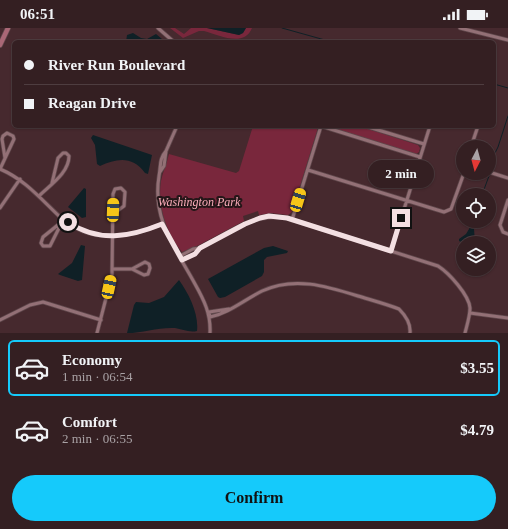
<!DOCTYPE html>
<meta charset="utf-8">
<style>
body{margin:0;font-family:Georgia,serif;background:#3c272a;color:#f1f3f6;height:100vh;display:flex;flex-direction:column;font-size:15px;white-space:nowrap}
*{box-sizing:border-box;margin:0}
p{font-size:13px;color:#a9a2a5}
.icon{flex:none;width:22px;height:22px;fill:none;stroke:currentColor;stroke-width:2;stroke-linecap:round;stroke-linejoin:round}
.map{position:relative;height:305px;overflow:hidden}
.side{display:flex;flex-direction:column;background:#341f22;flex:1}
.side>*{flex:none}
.top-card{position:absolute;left:12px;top:12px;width:484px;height:88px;border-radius:6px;box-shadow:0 1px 3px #0004,0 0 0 1px #4e3d40;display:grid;align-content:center;height:88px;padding:0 12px;background:#341f22}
.needle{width:26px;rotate:186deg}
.fabs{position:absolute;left:456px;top:112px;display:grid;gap:8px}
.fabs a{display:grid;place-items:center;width:40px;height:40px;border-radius:50%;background:#341f22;box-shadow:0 1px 3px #0004,0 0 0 1px #4e3d40;font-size:20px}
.end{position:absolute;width:18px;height:18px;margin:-9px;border:5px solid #f3dfe2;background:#111;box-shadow:0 0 0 2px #111}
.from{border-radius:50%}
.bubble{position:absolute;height:28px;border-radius:14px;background:#341f22;box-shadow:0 1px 3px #0004,0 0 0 1px #4e3d40;font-size:13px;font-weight:600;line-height:28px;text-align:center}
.car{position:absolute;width:12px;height:24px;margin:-12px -6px;border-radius:5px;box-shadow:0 0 3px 1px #0007;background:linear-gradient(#f5c518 24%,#345 0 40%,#f5c518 0 76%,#345 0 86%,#f5c518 0)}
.top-card b{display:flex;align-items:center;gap:14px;height:38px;font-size:15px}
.top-card b+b{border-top:1px solid #4e3d40}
.top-card i{width:10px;height:10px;background:#f1f3f6}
ul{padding:7px 0 0;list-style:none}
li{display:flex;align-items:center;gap:12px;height:56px;margin:0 8px 6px;padding:0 4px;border:2px solid transparent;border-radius:6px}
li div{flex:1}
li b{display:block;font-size:15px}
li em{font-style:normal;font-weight:600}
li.current{border-color:#15cafb}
li>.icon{width:36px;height:36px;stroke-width:1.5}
.button{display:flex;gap:8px;margin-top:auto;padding:8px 12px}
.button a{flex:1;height:46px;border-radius:24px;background:#15cafb;color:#111;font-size:16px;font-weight:600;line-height:46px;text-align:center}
.status{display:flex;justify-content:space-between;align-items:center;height:28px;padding:0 20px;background:#341f22;direction:ltr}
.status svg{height:11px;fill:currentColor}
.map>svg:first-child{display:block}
</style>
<div class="status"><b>06:51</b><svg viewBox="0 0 49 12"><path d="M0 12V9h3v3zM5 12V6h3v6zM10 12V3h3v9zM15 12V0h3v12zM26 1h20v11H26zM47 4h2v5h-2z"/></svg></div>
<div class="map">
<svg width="508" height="305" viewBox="0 0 508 305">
<rect width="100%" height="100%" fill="#46292e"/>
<path fill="#79273c" d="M 170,0 L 175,0 L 184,6 L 191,0 L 207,0 L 239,7 L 243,5 L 246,0 L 252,0 C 244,20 219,7 204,3 L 199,3 L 183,10 Z
M 253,98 L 314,98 L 317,100 L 317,103 L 292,184 L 288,187 L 271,185 L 259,187 L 258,183 L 243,188 L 244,193 L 199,217 L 182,224 C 166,205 157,177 161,153 C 163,143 167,135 169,126 L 236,145 L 239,143 Z
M 326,98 L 359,98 L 418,117 L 420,120 L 419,124 L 416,126 Z"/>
<path fill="#0f2026" d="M 207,0 L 246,0 L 243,5 L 239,7 Z
M 133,5 L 141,10 L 147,11 L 156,6 L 162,11 L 160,14 L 126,14 L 127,7 Z
M 93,107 L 152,127 L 148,146 L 145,145 C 133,128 117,130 100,138 L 97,136 L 95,117 L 91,110 Z
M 84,160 L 86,161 L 86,189 L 82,190 L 68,179 Z
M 472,196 L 474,201 L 475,215 L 463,215 L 459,213 L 459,211 L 466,206 Z
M 81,217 L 85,218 L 82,252 L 78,253 L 60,247 L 58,246 L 72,235 Z
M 273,218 L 288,223 L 287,225 L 267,229 L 264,232 L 264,244 L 262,248 L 225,269 L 220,270 L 218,269 L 208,251 L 264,220 Z
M 179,252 C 189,266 199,286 197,303 C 189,305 182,301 175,300 C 159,299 143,305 127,305 L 134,277 L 136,274 L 149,275 L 164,269 Z"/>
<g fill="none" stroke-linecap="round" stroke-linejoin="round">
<path stroke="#0f2026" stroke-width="1" d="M 282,0 L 332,14
M 494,56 L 508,60
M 482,167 L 493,137 L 493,129 L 498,119 L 508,88
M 472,196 L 473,193"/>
<g stroke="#5f474b" stroke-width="4.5">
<path id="minor" d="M 158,0 L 174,14
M 460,0 L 508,12
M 321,98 L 420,129
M 365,98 L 424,116
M 471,119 L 478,98
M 166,123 C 159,131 161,138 159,148 C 152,192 175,219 195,256 C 204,272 211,286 210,305
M 0,141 C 24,151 40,170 59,188 C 91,217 127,210 162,196
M 0,141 L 14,111 L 13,108 L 7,105 L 3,108 L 2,111 L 5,130
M 308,142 L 444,184 L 451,181 L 464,145
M 160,144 L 164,138 L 166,123 L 177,98
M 489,144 L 508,150
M 39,168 C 50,157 69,145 69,128 L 66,125 L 63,125 L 58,130 L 52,155
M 508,172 L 500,197 L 503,204 L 508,206
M 0,180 L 20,151
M 292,192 L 321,98
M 61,196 L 50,218 L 43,218 L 41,215 L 43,209 L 64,192
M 391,223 L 430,98
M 180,228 L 193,221 L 200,220
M 182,232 L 195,226 L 200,220 C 228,205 254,184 287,190 L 438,238 C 449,245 469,267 470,280 C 470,288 467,297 465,305
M 112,241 L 132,241 L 144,247 L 148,246 L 150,240 L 149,236 L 145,234 L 132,241
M 229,281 L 209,284 L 210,289 C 229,285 244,272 262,263 C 294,248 326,258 358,268 C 371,272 386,276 399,281 C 406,288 411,295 410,305
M 470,285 L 508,290
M 0,292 L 30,277 L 43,274 L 101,292
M 97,305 L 112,247 L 113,166 L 115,161 L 121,160 L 125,164 L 124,178 L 117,183 L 113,191"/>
</g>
<g stroke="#5f474b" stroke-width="6">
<path id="secondary" d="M 0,17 L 8,0"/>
</g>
<use href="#minor" stroke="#937076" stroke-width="3"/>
<use href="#secondary" stroke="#aa6776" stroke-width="4.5"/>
</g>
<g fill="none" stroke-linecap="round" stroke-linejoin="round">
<path stroke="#f3dfe2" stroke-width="5" d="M 68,194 C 99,215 130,209 162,196 L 182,232 L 195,226 L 200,220 L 245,196 L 260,190 L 269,188 L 287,190 L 391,223 L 401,190"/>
</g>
<g text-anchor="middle" stroke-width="4" stroke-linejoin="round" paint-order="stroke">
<g font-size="12" font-style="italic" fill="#faacb9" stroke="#241618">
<text x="199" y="178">Washington Park</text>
</g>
</g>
</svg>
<div class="fabs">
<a><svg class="needle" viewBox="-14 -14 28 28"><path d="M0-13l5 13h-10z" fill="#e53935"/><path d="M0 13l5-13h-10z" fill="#a9a2a5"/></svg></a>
<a><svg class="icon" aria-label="locate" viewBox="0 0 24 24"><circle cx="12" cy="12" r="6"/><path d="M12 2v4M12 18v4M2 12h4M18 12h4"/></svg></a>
<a><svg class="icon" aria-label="layers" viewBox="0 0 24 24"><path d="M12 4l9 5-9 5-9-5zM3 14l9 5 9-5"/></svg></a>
</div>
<i class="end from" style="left:68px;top:194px"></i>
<i class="end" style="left:401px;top:190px"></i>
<div class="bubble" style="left:368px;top:132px;width:66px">2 min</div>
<i class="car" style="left:298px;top:172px;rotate:17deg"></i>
<i class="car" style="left:113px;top:182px;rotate:2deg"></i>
<i class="car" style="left:109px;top:259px;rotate:12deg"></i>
<div class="top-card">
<b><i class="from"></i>River Run Boulevard</b>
<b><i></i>Reagan Drive</b>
</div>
</div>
<section class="side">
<ul>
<li class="current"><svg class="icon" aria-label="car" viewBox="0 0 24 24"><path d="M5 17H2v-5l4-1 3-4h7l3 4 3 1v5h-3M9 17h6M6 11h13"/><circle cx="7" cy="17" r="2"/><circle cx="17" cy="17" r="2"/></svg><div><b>Economy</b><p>1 min · 06:54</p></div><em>$3.55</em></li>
<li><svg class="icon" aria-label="car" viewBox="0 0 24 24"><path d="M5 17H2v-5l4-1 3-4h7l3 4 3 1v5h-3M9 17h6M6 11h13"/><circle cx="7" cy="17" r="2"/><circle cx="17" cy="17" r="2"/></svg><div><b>Comfort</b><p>2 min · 06:55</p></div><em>$4.79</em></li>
</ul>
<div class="button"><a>Confirm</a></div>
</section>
